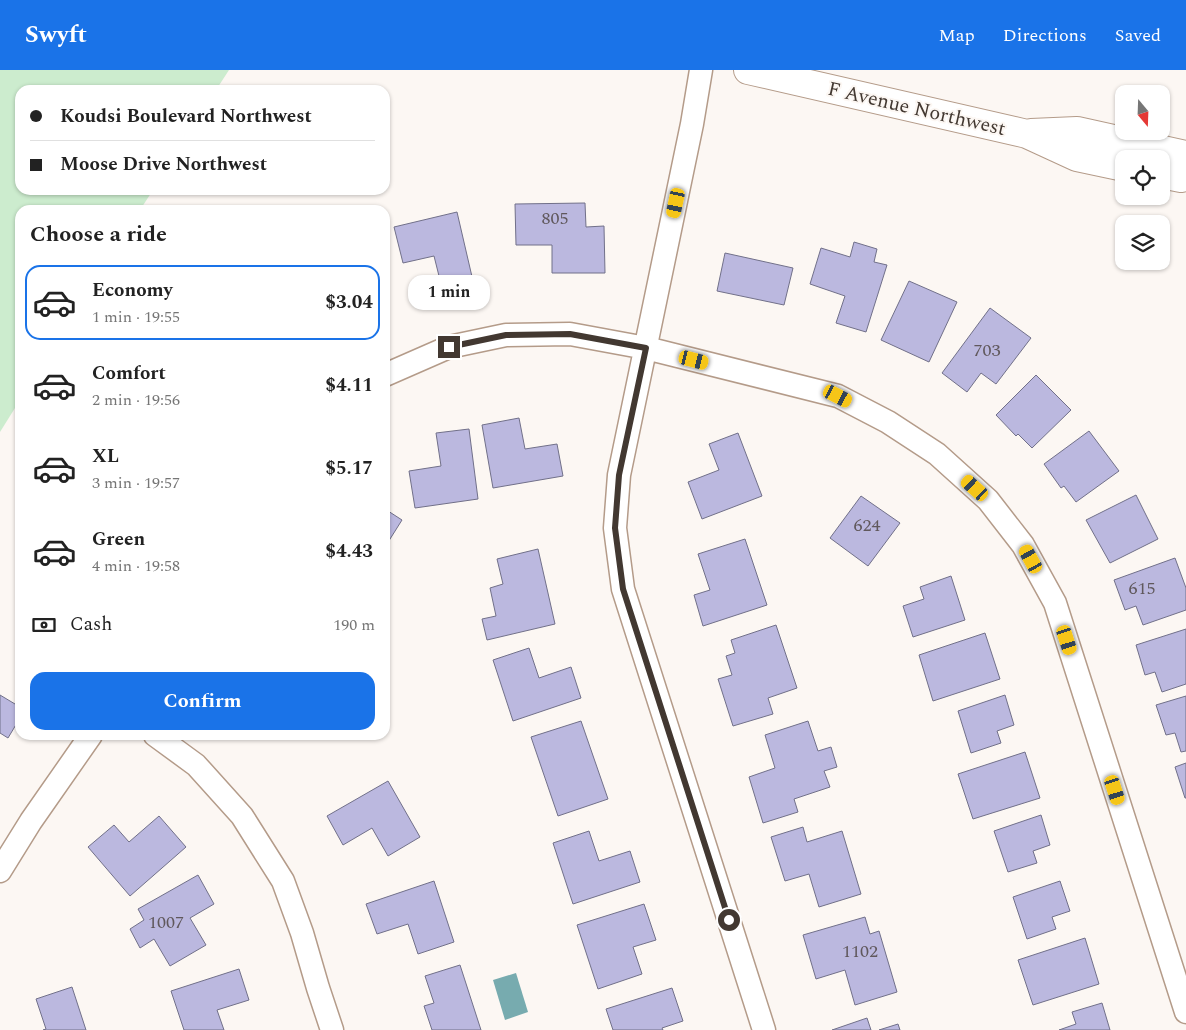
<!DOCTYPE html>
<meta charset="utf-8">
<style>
body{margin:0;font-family:Spectral,serif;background:#f6f6f6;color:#222;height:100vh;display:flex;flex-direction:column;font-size:19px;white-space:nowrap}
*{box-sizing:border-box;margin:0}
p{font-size:16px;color:#767676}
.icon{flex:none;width:28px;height:28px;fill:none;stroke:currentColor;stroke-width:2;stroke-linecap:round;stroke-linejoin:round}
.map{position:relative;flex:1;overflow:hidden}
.drawer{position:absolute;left:15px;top:135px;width:375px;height:535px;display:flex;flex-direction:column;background:#fff;border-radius:15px;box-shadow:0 1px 4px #0004}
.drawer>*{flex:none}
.guide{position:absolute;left:15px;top:15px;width:375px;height:110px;border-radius:15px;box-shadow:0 1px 4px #0004;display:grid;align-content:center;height:110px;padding:0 15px;background:#fff}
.needle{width:32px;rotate:161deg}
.tools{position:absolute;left:1115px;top:15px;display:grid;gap:10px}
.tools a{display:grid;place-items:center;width:55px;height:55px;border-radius:10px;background:#fff;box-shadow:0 1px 4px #0004;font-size:25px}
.end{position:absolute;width:22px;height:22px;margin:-11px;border:6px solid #423831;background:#fff;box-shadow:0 0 0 2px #fff}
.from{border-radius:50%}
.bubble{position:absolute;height:35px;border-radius:15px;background:#fff;box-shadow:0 1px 4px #0004;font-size:16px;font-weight:700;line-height:35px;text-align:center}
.car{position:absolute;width:15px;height:30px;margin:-15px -8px;border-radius:6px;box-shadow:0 0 4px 1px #0007;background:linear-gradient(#f5c518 24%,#345 0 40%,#f5c518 0 76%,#345 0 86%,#f5c518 0)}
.guide b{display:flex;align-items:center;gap:18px;height:48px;font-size:19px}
.guide b+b{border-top:1px solid #e0e0e0}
.guide i{width:12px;height:12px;background:#222}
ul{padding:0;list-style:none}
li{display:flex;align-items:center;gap:15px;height:75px;margin:0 10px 8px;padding:0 5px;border:2px solid transparent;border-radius:15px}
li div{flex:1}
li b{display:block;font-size:19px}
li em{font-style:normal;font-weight:700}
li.selected{border-color:#1a73e8}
li>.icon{width:45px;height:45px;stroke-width:1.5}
h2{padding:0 15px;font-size:22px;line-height:60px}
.pay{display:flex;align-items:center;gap:12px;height:55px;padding:0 15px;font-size:19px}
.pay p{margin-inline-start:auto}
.button{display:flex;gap:10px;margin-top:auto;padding:10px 15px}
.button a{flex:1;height:58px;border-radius:15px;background:#1a73e8;color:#fff;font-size:20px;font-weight:700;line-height:58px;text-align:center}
header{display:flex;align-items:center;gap:30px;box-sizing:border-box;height:70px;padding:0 25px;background:#1a73e8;color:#fff}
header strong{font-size:24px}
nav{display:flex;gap:28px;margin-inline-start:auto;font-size:18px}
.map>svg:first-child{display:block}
</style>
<header>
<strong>Swyft</strong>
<nav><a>Map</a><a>Directions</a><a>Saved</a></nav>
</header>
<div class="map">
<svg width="1186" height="960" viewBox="0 0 1186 960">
<rect width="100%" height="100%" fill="#fcf7f3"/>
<path fill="#ccecce" d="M 0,0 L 229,0 L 216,20 L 20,20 L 20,120 L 153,120 L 140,140 L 20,140 L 20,330 L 0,362 Z"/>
<path fill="#77abaf" d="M 516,903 L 528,942 L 505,950 L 493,910 Z"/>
<path fill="#bbb8df" stroke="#717089" d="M 585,133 L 586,157 L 604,156 L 605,203 L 552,203 L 552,175 L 516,175 L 515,134 Z
M 457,142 L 473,211 L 442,218 L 434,186 L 403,193 L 394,157 Z
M 854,172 L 877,179 L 874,192 L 887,195 L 866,262 L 836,253 L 845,226 L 810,214 L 821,178 L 850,187 Z
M 725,183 L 793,198 L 784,235 L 717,221 Z
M 909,211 L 957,232 L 929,292 L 881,270 Z
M 990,238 L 1031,268 L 996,314 L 981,303 L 967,322 L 942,303 Z
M 1036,305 L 1071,340 L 1032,378 L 1018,364 L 1016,366 L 996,345 Z
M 519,348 L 525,379 L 557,374 L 563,406 L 493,418 L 482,355 Z
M 469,359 L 478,429 L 415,438 L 409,401 L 441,396 L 436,363 Z
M 1089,361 L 1119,401 L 1076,432 L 1064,416 L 1061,418 L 1044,394 Z
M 738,363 L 762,426 L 702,449 L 688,412 L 719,400 L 709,374 Z
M 1136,425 L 1158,469 L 1110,493 L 1086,450 Z
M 861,426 L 900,453 L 868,496 L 830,468 Z
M 385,439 L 402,450 L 385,477 Z
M 745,469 L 767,535 L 703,556 L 694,525 L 710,520 L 698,484 Z
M 538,479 L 555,554 L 487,570 L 482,549 L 496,546 L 490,518 L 503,514 L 497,489 Z
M 1175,488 L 1186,518 L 1186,540 L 1143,555 L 1136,536 L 1125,540 L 1114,510 Z
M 951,506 L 965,550 L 913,567 L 903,536 L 924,529 L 920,517 Z
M 776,555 L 797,618 L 768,628 L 773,644 L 733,656 L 718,609 L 732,605 L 726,586 L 735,583 L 731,570 Z
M 1186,559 L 1186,614 L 1162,622 L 1155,602 L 1145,605 L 1136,575 Z
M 985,563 L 1000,609 L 933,631 L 919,585 Z
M 529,578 L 539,608 L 571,597 L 581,628 L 513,651 L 493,590 Z
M 0,625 L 20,637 L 20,648 L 8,668 L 0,663 Z
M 1005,625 L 1014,655 L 997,661 L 1001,673 L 971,683 L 958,641 Z
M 1186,626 L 1186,681 L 1181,682 L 1175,663 L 1166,665 L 1156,635 Z
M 581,651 L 608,729 L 558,746 L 531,667 Z
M 808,651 L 818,681 L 831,677 L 837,697 L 824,701 L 830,717 L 794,729 L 798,742 L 763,753 L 749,707 L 775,698 L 765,665 Z
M 1025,682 L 1040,728 L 973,749 L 958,704 Z
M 1186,693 L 1186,728 L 1185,728 L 1175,697 Z
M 388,711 L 420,767 L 388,786 L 372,758 L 343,775 L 327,746 Z
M 1041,745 L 1050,775 L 1033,781 L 1037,793 L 1008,802 L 994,761 Z
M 159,746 L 186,777 L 130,826 L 88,777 L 114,755 L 129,772 Z
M 803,757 L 807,772 L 842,761 L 861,824 L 819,837 L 809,804 L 785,811 L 771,767 Z
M 589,761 L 599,791 L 630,781 L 640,812 L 573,834 L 553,773 Z
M 198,805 L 214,834 L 190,848 L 206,875 L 170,896 L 154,869 L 140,878 L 130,859 L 144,850 L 138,839 Z
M 434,811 L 454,872 L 418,884 L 408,854 L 377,864 L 366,834 Z
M 1060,811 L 1070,841 L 1052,847 L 1056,859 L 1027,869 L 1013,827 Z
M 644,834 L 656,870 L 633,877 L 642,904 L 598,919 L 577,855 Z
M 865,847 L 870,864 L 879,861 L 897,922 L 855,935 L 845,900 L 816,909 L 803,865 Z
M 1085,868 L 1099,914 L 1033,935 L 1018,890 Z
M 460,895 L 481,960 L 432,960 L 424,936 L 434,933 L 425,906 Z
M 239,899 L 249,930 L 217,940 L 224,960 L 184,960 L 171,921 Z
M 72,917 L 86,960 L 43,960 L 46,959 L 36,929 Z
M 672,918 L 683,951 L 662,958 L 663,960 L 613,960 L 606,939 Z
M 1102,933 L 1110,960 L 1059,960 L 1076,954 L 1072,942 Z
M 867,948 L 871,960 L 832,960 Z
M 898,954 L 900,960 L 879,960 Z"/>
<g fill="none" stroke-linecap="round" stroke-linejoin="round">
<g stroke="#b49b89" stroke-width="25">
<path id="street" d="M 701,0 L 692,54 L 619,405 L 615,458 L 623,519 L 764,960
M 385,305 L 449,277 L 506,265 L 570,264 L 646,278 L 838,326 L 888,352 L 937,384 L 988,430 L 1023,475 L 1055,533 L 1186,942
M 155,665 L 196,695 L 242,746 L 283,811 L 302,863 L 318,918 L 332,960
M 0,801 L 31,751 L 91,665"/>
</g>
<g stroke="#b49b89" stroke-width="30">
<path id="secondary" d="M 748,0 L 1027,64 L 1077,87 L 1124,97
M 1031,63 L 1077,61 L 1186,85
M 1161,104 L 1181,108 L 1186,107"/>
</g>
<use href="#street" stroke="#fff" stroke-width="22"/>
<use href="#secondary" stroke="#fff" stroke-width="28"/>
</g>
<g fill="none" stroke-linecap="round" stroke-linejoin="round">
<path stroke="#423831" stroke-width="6" d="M 449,277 L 506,265 L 570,264 L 646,278 L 619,405 L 615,458 L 623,519 L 729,850"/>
</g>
<g text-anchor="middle" stroke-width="4" stroke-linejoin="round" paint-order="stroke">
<g font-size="18" fill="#60585c">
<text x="555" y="154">805</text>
<text x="987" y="286">703</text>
<text x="867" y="461">624</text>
<text x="1142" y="524">615</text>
<text x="166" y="858">1007</text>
<text x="860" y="887">1102</text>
</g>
<g font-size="20" fill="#423831" stroke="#fcf7f3">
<text transform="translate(917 38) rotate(13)" y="7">F Avenue Northwest</text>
</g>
</g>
</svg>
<div class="tools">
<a><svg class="needle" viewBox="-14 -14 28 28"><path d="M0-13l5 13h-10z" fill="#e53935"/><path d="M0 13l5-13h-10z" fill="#767676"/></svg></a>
<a><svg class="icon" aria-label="locate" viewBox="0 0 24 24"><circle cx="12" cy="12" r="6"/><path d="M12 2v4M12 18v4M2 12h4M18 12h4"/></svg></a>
<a><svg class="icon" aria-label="layers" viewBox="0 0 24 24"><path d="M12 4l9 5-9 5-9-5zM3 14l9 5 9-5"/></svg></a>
</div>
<i class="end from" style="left:729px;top:850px"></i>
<i class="end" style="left:449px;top:277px"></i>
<div class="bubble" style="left:408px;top:205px;width:82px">1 min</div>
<i class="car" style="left:676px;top:133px;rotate:192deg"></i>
<i class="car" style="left:694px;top:290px;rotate:104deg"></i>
<i class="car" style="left:838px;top:326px;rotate:117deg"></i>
<i class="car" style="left:975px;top:418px;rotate:312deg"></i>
<i class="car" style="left:1031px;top:489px;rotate:331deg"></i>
<i class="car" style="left:1067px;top:570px;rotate:162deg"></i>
<i class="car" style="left:1115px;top:720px;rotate:162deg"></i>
<div class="guide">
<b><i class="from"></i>Koudsi Boulevard Northwest</b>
<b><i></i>Moose Drive Northwest</b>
</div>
<section class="drawer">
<h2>Choose a ride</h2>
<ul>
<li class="selected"><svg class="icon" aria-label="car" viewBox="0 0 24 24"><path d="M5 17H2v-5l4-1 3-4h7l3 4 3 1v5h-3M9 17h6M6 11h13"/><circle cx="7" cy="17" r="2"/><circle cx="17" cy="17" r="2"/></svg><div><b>Economy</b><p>1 min · 19:55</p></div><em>$3.04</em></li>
<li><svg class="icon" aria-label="car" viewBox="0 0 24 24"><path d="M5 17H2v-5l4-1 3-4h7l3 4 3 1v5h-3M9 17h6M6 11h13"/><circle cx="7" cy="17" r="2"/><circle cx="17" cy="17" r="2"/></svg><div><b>Comfort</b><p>2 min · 19:56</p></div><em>$4.11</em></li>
<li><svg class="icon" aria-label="car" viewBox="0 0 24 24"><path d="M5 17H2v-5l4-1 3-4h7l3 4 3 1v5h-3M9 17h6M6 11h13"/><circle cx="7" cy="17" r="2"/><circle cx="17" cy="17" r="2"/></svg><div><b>XL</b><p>3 min · 19:57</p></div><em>$5.17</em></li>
<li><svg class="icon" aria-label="car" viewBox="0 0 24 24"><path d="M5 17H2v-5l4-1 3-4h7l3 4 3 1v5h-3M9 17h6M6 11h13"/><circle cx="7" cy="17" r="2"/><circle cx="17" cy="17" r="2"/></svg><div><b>Green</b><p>4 min · 19:58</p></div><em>$4.43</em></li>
</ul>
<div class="pay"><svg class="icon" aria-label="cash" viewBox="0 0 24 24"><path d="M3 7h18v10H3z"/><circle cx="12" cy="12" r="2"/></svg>Cash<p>190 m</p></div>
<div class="button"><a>Confirm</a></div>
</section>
</div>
